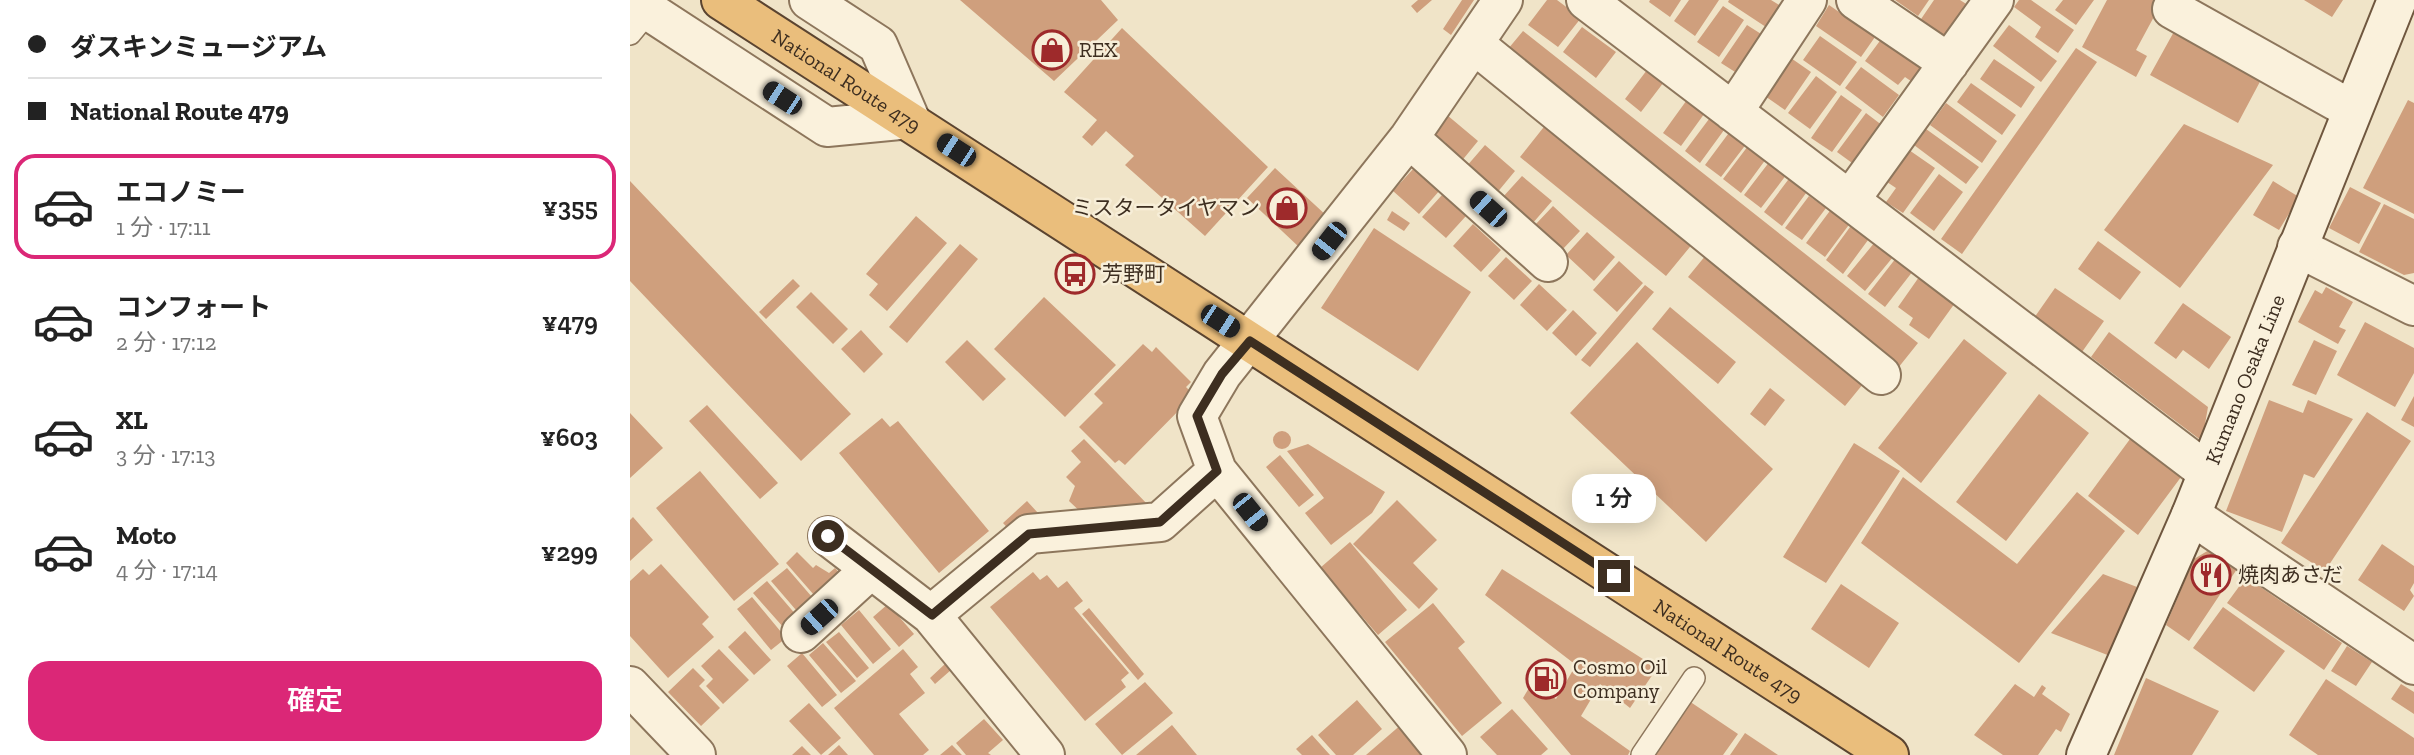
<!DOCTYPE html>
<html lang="ja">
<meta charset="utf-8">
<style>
body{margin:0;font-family:"Zilla Slab","Noto Sans JP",serif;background:#f6f6f6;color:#222;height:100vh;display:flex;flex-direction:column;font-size:26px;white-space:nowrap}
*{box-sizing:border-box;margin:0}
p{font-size:23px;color:#767676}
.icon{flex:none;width:38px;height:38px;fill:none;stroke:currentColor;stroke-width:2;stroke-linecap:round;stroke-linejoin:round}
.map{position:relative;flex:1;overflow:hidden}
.drawer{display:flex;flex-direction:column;background:#fff;width:630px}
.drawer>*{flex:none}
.guide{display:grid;align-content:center;height:154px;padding:0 28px;background:#fff}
.end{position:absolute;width:32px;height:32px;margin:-16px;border:9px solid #3d2e20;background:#fff;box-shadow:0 0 0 4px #fff}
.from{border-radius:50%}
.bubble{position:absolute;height:49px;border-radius:21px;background:#fff;box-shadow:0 4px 18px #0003;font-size:23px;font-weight:600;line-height:49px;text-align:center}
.car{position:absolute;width:21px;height:42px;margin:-21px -10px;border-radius:9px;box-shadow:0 0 5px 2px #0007;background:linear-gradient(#222 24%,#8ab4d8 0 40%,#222 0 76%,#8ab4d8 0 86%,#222 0)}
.guide b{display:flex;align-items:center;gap:24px;height:66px;font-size:26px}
.guide b+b{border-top:2px solid #e0e0e0}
.guide i{width:18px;height:18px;background:#222}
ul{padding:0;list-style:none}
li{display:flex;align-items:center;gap:21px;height:105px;margin:0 14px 10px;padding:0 14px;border:4px solid transparent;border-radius:21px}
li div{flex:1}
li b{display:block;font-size:26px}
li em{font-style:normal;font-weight:600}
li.on{border-color:#db2777}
li>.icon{width:63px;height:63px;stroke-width:1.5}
.action{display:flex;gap:14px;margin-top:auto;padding:14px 28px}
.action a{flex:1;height:80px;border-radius:21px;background:#db2777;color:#fff;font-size:28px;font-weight:600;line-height:80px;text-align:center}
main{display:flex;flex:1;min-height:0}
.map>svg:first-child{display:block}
</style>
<main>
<section class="drawer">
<div class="guide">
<b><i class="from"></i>ダスキンミュージアム</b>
<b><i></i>National Route 479</b>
</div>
<ul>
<li class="on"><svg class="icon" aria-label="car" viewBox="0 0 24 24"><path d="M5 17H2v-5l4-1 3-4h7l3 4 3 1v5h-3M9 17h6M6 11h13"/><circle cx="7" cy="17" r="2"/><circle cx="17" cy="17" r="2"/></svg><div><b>エコノミー</b><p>1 分 · 17:11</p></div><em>¥355</em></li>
<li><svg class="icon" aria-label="car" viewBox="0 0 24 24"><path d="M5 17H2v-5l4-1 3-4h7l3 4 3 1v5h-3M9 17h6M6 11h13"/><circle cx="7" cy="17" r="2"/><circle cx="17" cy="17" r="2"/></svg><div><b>コンフォート</b><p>2 分 · 17:12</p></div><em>¥479</em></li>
<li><svg class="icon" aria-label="car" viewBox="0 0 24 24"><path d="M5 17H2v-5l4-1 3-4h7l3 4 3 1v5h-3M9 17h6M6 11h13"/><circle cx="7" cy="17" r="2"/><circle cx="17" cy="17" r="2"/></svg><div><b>XL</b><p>3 分 · 17:13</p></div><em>¥603</em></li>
<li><svg class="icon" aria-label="car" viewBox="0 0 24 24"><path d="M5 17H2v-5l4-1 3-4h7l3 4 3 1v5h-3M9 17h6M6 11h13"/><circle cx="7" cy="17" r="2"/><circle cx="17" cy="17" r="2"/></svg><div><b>Moto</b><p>4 分 · 17:14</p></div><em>¥299</em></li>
</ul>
<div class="action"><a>確定</a></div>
</section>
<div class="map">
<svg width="1784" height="755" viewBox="0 0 1784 755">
<rect width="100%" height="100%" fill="#f0e4c8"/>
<path fill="#cf9f7d" d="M 330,0 L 471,0 L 488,20 L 424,81 Z
M 788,0 L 802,0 L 787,13 L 781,6 Z
M 832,0 L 844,0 L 821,35 L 813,29 Z
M 917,0 L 927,0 L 951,18 L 928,47 L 898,25 Z
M 1020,0 L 1051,0 L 1040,17 L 1019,2 Z
M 1059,0 L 1089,0 L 1065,36 L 1044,21 Z
M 1099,0 L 1141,0 L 1156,9 L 1142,31 L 1098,2 Z
M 1265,0 L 1299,0 L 1288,16 Z
M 1304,0 L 1330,0 L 1344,9 L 1321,43 L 1289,22 Z
M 1389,0 L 1401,0 L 1444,30 L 1428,53 L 1405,37 L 1411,27 L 1384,7 Z
M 1433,0 L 1464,0 L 1446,25 L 1425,10 Z
M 1477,0 L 1533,0 L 1506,50 L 1517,56 L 1506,77 L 1452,47 Z
M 1674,0 L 1713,0 L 1702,17 Z
M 1199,5 L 1245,37 L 1231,57 L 1186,26 Z
M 1093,6 L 1114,20 L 1089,57 L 1067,42 Z
M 1117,25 L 1139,39 L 1113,77 L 1091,63 Z
M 1379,25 L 1427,61 L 1411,82 L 1363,46 Z
M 952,27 L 986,52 L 966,78 L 933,52 Z
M 492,28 L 638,167 L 575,236 L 495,165 L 504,156 L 476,131 L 462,146 L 452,137 L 467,120 L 434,92 Z
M 1546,28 L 1633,76 L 1608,123 L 1520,75 Z
M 893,31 L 1288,343 L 1268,368 L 873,55 Z
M 1190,36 L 1227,62 L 1210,86 L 1173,60 Z
M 1252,38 L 1299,72 L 1288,86 L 1275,77 L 1268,85 L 1235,61 Z
M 1446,48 L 1467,62 L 1332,254 L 1311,239 Z
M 1158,56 L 1181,72 L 1155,110 L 1132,94 Z
M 1364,59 L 1405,87 L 1391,108 L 1350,79 Z
M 1020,66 L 1037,78 L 1011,112 L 995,99 Z
M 1231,67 L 1269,95 L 1253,117 L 1215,88 Z
M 1186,76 L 1207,92 L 1180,129 L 1158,113 Z
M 1341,83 L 1386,115 L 1372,135 L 1327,102 Z
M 1211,95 L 1232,110 L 1202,152 L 1181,138 Z
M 1059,97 L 1077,110 L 1051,146 L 1033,133 Z
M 1778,100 L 1784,103 L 1784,214 L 1733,188 Z
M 1316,103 L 1367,141 L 1352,163 L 1300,125 Z
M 1236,113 L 1257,129 L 1229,168 L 1207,152 Z
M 817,115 L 848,141 L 830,163 L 812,148 L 816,143 L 803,132 Z
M 1082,115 L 1097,126 L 1070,163 L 1055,151 Z
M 917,123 L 1064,242 L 1036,276 L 890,157 Z
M 1554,124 L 1643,165 L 1550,288 L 1474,230 Z
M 1296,129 L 1349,167 L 1336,184 L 1284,145 Z
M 1101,130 L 1117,143 L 1091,177 L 1075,165 Z
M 855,145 L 885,171 L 866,194 L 836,167 Z
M 1118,146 L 1136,159 L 1111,193 L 1093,179 Z
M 1279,150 L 1305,168 L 1273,213 L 1256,202 L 1266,188 L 1257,182 Z
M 1140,161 L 1157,174 L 1131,208 L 1114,195 Z
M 645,168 L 698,217 L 669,247 L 617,198 Z
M 784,168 L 810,190 L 789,214 L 763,191 Z
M 1309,174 L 1333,192 L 1304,231 L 1280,213 Z
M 892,176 L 922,201 L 902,224 L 872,198 Z
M 1161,176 L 1179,189 L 1152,226 L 1134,212 Z
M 0,181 L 221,414 L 171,461 L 0,281 Z
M 1643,181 L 1669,197 L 1649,230 L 1623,215 Z
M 1720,187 L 1751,203 L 1729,244 L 1699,228 Z
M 812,195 L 836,216 L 816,238 L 792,217 Z
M 1179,196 L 1196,208 L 1172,240 L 1155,228 Z
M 1754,204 L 1784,219 L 1784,273 L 1774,275 L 1729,252 Z
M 923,206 L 950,231 L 932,250 L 905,225 Z
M 1202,208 L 1221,222 L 1195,257 L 1176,243 Z
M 762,211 L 780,223 L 774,231 L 757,220 Z
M 286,216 L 317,243 L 257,311 L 239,295 L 248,284 L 236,274 Z
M 1223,223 L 1241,236 L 1213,274 L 1196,260 Z
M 843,224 L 871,250 L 851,272 L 823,246 Z
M 744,228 L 841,292 L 788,371 L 691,308 Z
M 957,232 L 985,257 L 964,281 L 936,255 Z
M 1468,241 L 1511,272 L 1490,300 L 1448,269 Z
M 1245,242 L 1263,257 L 1235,291 L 1217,276 Z
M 330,244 L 348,259 L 277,343 L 259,327 Z
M 1076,255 L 1233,384 L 1215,406 L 1058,277 Z
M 876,257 L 902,281 L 884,300 L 858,276 Z
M 1266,258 L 1283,271 L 1255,307 L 1238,294 Z
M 989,261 L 1013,283 L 987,312 L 963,290 Z
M 1289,277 L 1325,303 L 1299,339 L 1279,325 L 1283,318 L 1268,307 Z
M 163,279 L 170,286 L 136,319 L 129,312 Z
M 909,284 L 937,310 L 917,331 L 890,305 Z
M 1015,285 L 1024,292 L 960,367 L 951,360 Z
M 1696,287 L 1723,302 L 1709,327 L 1716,330 L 1708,344 L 1668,322 L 1685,290 L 1692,294 Z
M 1425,288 L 1474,321 L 1452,352 L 1404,318 Z
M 181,292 L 218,329 L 203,344 L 166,307 Z
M 414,297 L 486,365 L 435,417 L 364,349 Z
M 1553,303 L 1601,337 L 1579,369 L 1553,350 L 1546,359 L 1524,343 Z
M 1040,307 L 1106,362 L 1088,384 L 1022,329 Z
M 943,310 L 967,333 L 946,356 L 922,333 Z
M 1735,322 L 1784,348 L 1784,373 L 1765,407 L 1707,375 Z
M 231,330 L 253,354 L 234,373 L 211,349 Z
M 1479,332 L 1578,407 L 1572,441 L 1461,357 Z
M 1334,339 L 1377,373 L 1291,483 L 1248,448 Z
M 337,340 L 376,379 L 353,401 L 315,362 Z
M 1684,340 L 1707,351 L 1686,395 L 1662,385 Z
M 1007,342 L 1143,469 L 1076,542 L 940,413 Z
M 513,344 L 522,352 L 526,347 L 561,382 L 556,387 L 564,395 L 495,465 L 489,460 L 485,463 L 449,427 L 473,403 L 464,394 Z
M 1140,388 L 1155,400 L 1135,426 L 1120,414 Z
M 1409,394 L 1459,433 L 1376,541 L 1326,502 Z
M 1784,396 L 1784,427 L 1771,420 Z
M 1639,400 L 1673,413 L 1678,400 L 1723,419 L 1684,478 L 1674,474 L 1652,532 L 1596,511 Z
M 77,405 L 148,483 L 130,499 L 59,421 Z
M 1737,412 L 1781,441 L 1695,571 L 1651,543 Z
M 0,413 L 33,448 L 0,478 Z
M 252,418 L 260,427 L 268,421 L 359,531 L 309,573 L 209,453 Z
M643 440a9 9 0 1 1 18 0a9 9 0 1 1-18 0Z
M 1503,435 L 1554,473 L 1508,535 L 1458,496 Z
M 454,439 L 521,508 L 456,517 L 439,501 L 445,486 L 436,477 L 451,462 L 441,451 Z
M 1224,443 L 1270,471 L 1196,583 L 1153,557 Z
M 678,444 L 755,492 L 742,513 L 701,545 L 675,513 L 694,498 L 657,451 Z
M 650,455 L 684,495 L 669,507 L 636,467 Z
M 70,471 L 149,564 L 104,601 L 26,508 Z
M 1273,477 L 1387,564 L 1447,492 L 1495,531 L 1389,663 L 1231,543 Z
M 767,500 L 807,540 L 783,563 L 808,589 L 789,609 L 723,544 Z
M 397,501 L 408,513 L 383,534 L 373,523 Z
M 3,517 L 23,540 L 0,561 L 0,520 Z
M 720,542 L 777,610 L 748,635 L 690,568 Z
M 1752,544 L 1784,566 L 1784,583 L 1780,590 L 1784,596 L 1774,611 L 1728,580 Z
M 1579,550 L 1607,569 L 1559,641 L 1536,625 L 1564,559 Z
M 167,552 L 183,568 L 186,565 L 199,573 L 205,568 L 216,580 L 191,603 L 156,563 Z
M 31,564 L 79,617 L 72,624 L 84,637 L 38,678 L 0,636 L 0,581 L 13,569 L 19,575 Z
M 157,568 L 188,604 L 172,617 L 141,581 Z
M 872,569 L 1027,668 L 1000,708 L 970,684 L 951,716 L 1000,751 L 998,755 L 941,755 L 893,698 L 902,683 L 926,699 L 946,665 L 855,595 Z
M 403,572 L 410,580 L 417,575 L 428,588 L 437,581 L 453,601 L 444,608 L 499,673 L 491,680 L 496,687 L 455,721 L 360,607 Z
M 1473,574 L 1507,587 L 1480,656 L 1421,633 Z
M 1616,577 L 1712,643 L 1694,670 L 1597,603 Z
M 137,581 L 167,616 L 154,628 L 123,593 Z
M 1211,584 L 1269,623 L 1239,668 L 1181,629 Z
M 122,597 L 156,638 L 141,650 L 107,609 Z
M 803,603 L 835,642 L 828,648 L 872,703 L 832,736 L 755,642 Z
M 258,604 L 284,634 L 269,647 L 243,617 Z
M 1593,607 L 1655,651 L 1624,692 L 1563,648 Z
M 459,608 L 514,674 L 508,680 L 452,614 Z
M 229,610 L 261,649 L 243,664 L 211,625 Z
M 115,631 L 141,660 L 124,675 L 98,647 Z
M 209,632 L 239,668 L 227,678 L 196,642 Z
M 193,643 L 226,681 L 211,693 L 179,655 Z
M 1717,646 L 1742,662 L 1726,686 L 1701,671 Z
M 89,649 L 119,680 L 93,704 L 76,686 L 83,679 L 71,666 Z
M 273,649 L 288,667 L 280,674 L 295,693 L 269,714 L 299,750 L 293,755 L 244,755 L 204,708 Z
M 172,653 L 207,695 L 192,707 L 157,666 Z
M 315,664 L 321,670 L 305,684 L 300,678 Z
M 63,668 L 75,680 L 69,686 L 90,708 L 71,726 L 38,692 Z
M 1516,678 L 1589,711 L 1562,755 L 1484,755 Z
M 1696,679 L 1784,738 L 1784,755 L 1688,755 L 1659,735 Z
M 515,682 L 543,713 L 492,755 L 465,724 Z
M 1385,684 L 1404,697 L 1412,685 L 1416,688 L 1412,694 L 1440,714 L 1431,732 L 1426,729 L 1408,755 L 1373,755 L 1344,735 Z
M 1771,684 L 1784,692 L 1784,714 L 1761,699 Z
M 727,700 L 752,729 L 723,755 L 706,755 L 688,735 Z
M 1059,701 L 1108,734 L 1093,755 L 1023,755 Z
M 179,703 L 211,738 L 191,755 L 159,721 Z
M 882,709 L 918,749 L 911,755 L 867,755 L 850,737 Z
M 354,719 L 373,740 L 358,753 L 361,755 L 336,755 L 326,743 Z
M 773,723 L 801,755 L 736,755 Z
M 542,725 L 567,755 L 506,755 Z
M 1115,733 L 1148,755 L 1100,755 Z
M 682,735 L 700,755 L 672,755 L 666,749 Z
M 209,745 L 218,755 L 198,755 Z
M 322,745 L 332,755 L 310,755 Z
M 172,746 L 181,755 L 162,755 Z"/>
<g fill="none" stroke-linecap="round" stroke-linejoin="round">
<g stroke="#8d765c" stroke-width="24">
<path id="service" d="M 0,34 L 19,11
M 1012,755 L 1064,678"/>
</g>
<g stroke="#8d765c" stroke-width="42">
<path id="minor" d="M 2,0 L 197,127 L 280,119 L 248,45 L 179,0
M 956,0 L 1577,472
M 1226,0 L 1319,63
M 1542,9 L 1722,110
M 844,44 L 1251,375
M 1103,112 L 1177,0
M 779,138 L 918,262
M 1220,200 L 1364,0
M 1667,247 L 1784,306
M 1561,515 L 1784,665
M 198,536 L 301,615 L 415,755
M 301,615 L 399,534 L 530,522 L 587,471
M 171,633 L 241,569
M 0,686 L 66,755
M 817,755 L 587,471 L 567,416 L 592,374 L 779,138 L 873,0"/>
</g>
<g stroke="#6f573f" stroke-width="42">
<g id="secondary">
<path id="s1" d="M 1456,755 L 1561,515 L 1767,0"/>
</g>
</g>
<g stroke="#5b4430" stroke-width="42">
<g id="trunk">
<path id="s2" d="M 91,0 L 1259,755"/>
</g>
</g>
<use href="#service" stroke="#faf1dc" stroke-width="21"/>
<use href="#minor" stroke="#faf1dc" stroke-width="38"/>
<use href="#secondary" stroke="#faf1dc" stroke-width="38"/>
<use href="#trunk" stroke="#eabe7c" stroke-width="38"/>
</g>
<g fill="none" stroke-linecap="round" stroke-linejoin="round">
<path stroke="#3d2e20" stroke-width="9" d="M 198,536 L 302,615 L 399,534 L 530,522 L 587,471 L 567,416 L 592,374 L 620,341 L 984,576"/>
</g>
<defs>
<g id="shop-ring" transform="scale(2.0125)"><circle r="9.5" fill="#f7eed8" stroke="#9e2a2b" stroke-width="1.5"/><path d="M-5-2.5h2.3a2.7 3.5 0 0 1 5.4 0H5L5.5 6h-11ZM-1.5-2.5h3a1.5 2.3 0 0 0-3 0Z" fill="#9e2a2b"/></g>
<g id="bus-ring" transform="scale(2.0125)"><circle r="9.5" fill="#f7eed8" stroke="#9e2a2b" stroke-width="1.5"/><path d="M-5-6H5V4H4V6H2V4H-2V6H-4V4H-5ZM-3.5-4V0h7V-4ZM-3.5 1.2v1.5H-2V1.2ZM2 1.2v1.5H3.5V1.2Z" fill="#9e2a2b"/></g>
<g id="restaurant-ring" transform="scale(2.0125)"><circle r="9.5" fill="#f7eed8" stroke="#9e2a2b" stroke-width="1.5"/><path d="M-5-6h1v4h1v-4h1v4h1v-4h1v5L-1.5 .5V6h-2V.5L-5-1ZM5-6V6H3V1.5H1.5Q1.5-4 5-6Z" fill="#9e2a2b"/></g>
<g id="fuel-ring" transform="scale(2.0125)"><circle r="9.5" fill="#f7eed8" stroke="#9e2a2b" stroke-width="1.5"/><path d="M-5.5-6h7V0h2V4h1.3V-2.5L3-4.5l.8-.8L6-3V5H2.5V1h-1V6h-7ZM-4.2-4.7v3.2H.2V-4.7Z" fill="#9e2a2b"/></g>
</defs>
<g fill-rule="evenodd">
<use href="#shop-ring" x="422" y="50"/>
<use href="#shop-ring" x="657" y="208"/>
<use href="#bus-ring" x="445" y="274"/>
<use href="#restaurant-ring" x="1581" y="575"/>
<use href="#fuel-ring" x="916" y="679"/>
</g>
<g text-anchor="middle" stroke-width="5" stroke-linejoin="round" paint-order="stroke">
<g font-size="21" fill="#3d2e20" stroke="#f7eed8" text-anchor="start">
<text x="449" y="57">REX</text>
<text x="630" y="215" text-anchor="end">ミスタータイヤマン</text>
<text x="472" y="281">芳野町</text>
<text x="1608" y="582">焼肉あさだ</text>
<text x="943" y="674">Cosmo Oil<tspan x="943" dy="24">Company</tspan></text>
</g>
<g font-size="21" fill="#3d2e20" stroke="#f7eed8">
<text dy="7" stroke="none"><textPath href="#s2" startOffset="149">National Route 479</textPath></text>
<text dy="7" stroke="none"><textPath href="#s1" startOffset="408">Kumano Osaka Line</textPath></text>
<text dy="7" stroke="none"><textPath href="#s2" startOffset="1199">National Route 479</textPath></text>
</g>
</g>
</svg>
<i class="end from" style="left:198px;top:536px"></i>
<i class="end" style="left:984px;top:576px"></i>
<div class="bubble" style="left:942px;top:474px;width:84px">1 分</div>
<i class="car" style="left:152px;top:98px;rotate:303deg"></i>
<i class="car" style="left:326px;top:150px;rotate:303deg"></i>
<i class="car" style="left:858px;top:209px;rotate:312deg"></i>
<i class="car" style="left:699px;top:241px;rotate:218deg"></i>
<i class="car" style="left:590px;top:321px;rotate:123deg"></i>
<i class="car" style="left:620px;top:512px;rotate:141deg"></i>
<i class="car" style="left:189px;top:617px;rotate:228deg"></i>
</div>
</main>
